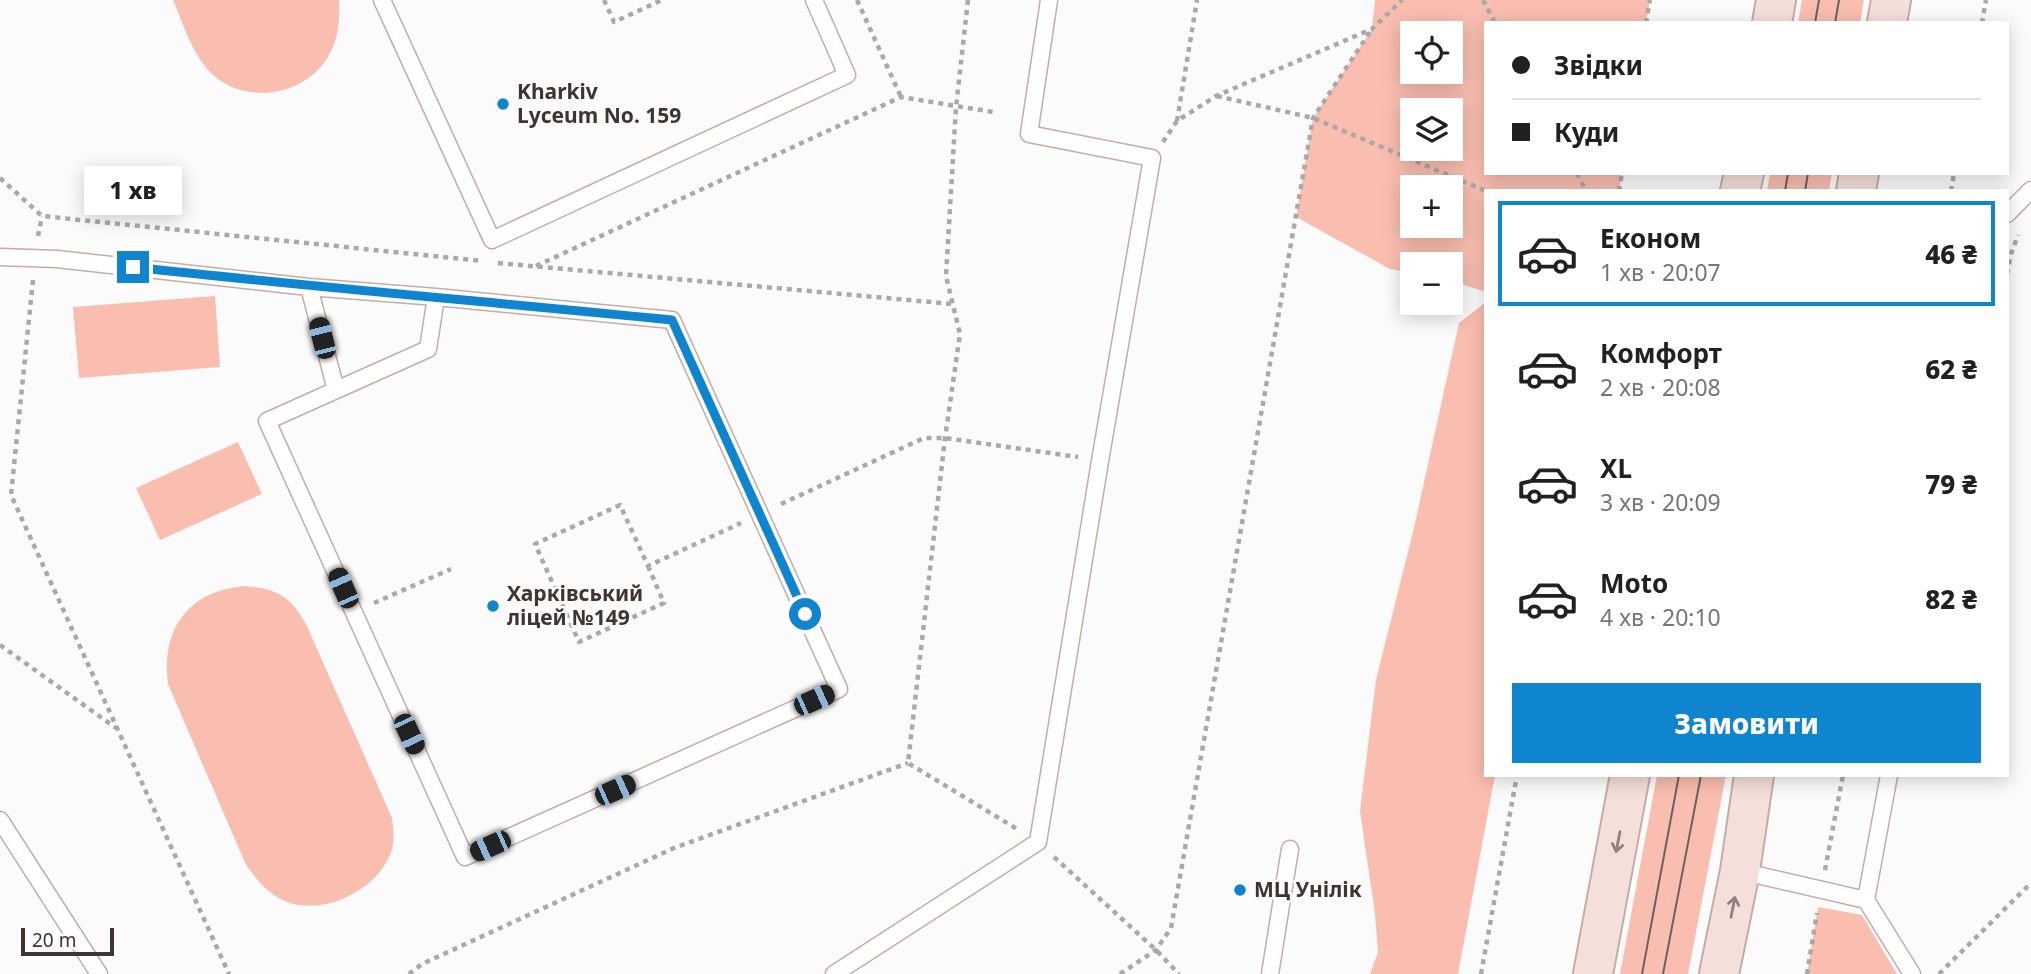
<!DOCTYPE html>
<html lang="uk">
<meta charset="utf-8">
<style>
body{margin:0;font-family:"Noto Sans",sans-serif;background:#f2f2f2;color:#202124;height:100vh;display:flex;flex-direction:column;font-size:26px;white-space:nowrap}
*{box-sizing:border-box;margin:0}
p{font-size:23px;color:#757577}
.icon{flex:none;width:38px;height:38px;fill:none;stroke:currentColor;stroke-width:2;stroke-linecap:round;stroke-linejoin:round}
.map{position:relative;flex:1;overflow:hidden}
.details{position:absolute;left:1484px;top:189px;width:525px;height:588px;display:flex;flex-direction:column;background:#fff;border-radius:0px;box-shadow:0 4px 18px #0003}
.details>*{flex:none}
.hud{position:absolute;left:1484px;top:21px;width:525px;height:154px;border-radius:0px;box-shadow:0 4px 18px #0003;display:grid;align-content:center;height:154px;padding:0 28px;background:#fff}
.tools{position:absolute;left:1400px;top:21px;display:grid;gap:14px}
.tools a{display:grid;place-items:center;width:63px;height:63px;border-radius:0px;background:#fff;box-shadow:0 4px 18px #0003;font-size:35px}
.scale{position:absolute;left:21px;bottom:18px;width:93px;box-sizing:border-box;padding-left:7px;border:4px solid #3e3431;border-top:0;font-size:19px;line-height:24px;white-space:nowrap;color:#3e3431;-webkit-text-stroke:5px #fbfbfb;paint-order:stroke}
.end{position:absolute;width:32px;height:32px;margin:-16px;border:9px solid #0e85ce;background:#fff;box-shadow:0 0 0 4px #fff}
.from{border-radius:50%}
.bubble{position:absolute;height:49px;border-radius:0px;background:#fff;box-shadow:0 4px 18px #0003;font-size:23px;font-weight:800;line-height:49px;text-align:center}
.car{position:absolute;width:21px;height:42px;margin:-21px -10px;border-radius:9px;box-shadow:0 0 5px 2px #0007;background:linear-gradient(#222 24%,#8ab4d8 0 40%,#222 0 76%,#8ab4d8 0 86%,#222 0)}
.hud b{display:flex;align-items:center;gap:24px;height:66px;font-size:26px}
.hud b+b{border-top:2px solid #e0e0e0}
.hud i{width:18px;height:18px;background:#202124}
ul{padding:12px 0 0;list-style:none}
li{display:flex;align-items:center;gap:21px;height:105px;margin:0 14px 10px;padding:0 14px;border:4px solid transparent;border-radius:0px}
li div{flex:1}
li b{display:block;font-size:26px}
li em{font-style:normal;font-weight:800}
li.selected{border-color:#0e85ce}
li>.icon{width:63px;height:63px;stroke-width:1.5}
.primary-button{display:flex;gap:14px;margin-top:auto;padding:14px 28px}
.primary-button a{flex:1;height:80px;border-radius:0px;background:#0e85ce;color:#fff;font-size:28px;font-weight:800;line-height:80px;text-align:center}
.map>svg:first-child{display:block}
</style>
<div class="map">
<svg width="2031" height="974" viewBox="0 0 2031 974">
<rect width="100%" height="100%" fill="#fbfbfb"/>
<path fill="#f9beb0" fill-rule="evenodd" d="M 173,0 L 339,0 C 340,18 339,36 330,53 C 309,96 244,107 210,72 C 192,53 183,24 173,0 Z
M 1375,0 L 1650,0 L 1646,23 L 1486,23 L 1486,173 L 1622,173 L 1619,191 L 1486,191 L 1486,292 L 1451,281 L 1451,264 L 1412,264 L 1412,273 L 1390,269 L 1296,217 L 1313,118 L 1372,29 ZM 1412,33 L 1451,33 L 1451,72 L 1412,72 ZM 1412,110 L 1451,110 L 1451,149 L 1412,149 ZM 1412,187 L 1451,187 L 1451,226 L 1412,226 Z
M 1802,0 L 1864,0 L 1860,23 L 1798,23 Z
M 1770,173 L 1832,173 L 1829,191 L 1767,191 Z
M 215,296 L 220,367 L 79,378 L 73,307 Z
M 1486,302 L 1486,775 L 1495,775 L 1458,974 L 1370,974 L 1378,952 L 1375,914 L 1360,811 L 1376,680 L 1414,528 L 1459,323 Z
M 238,442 L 262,494 L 160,540 L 136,488 Z
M 244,586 C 277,589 289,595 306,624 L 392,818 C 394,831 395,843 390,855 C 375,891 322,917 285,901 C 268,894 257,880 246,865 L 168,684 C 161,629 188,591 244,586 Z
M 1657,775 L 1726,775 L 1688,974 L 1620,974 Z
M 1818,907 L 1862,915 L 1897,974 L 1807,974 Z"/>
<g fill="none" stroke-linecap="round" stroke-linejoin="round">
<g stroke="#c6aca6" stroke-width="19">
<path id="service" d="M 382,0 L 492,240 L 847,75 L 814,0
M 2007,214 L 2031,190
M 0,257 L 57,259 L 309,287 L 436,297 L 672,320 L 839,689 L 465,857 L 267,421 L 428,349 L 436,297
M 309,287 L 336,390
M 0,820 L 99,974
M 1740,871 L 1866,900 L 1912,974
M 1866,900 L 1889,775
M 834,974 L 1038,842 L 1100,461 L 1152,158 L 1029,134 L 1049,0
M 1270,974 L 1290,849"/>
</g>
<g stroke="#c6aca6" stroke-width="42">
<path id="secondary" d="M 1772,23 L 1776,0
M 1887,23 L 1891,0
M 1740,191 L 1744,173
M 1856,191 L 1859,173
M 1593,974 L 1630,775
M 1719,974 L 1740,871 L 1754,775"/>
</g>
<path stroke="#aca8a7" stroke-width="4.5" stroke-dasharray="5 5" stroke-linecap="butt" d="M 604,0 L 614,22 L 662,0
M 857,0 L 901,97
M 968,0 L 956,107 L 946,276 L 960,334 L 945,438 L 908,763 L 1017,829
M 1483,0 L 1495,23
M 1646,23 L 1650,0
M 1982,23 L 1986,0
M 1217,96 L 1313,118 L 1486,191
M 1177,121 L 1197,0
M 1163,142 L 1177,121 L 1216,96 L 1372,29 L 1402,0
M 1577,173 L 1586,191
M 0,178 L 42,216 L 482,261
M 1619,191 L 1622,173
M 1951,191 L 1954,173
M 38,236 L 42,216
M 498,263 L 953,304
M 536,266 L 901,97 L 993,112
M 2007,274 L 2011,254 L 2018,235
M 33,280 L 11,495 L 229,974
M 781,504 L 924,438 L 945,438 L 1078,457
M 648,566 L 664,603 L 579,642 L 535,544 L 620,505 L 648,566 L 741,523
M 374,603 L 451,569
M 0,645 L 116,728
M 1054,857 L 1156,950 L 1179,974
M 1825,870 L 1843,775
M 409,974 L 422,964 L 674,848 L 908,763
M 1120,974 L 1156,950 L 1171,928 L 1313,118 L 1372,29
M 1481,974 L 1517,775
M 1807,974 L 1817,913
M 1939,974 L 2031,883"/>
<use href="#service" stroke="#fff" stroke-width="16"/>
<use href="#secondary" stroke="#f4dfda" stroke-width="38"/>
<path stroke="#6a6260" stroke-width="2" d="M 1815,23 L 1819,0
M 1835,23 L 1839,0
M 1785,191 L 1788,173
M 1805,191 L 1808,173
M 1642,974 L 1679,775
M 1663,974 L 1701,775"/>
</g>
<defs><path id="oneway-shaft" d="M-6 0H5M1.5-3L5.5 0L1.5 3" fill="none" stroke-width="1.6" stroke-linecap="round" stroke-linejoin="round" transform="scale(1.75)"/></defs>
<g stroke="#90817d">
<use href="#oneway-shaft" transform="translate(1618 842) rotate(101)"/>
<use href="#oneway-shaft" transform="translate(1733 907) rotate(-79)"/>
</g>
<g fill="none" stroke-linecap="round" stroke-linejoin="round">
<path stroke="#0e85ce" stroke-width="9" d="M 133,267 C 312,287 492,302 672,320 L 805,614"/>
</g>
<g fill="#0e85ce" stroke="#fbfbfb" stroke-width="2.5">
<circle cx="503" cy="104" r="7"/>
<circle cx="493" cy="606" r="7"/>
<circle cx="1240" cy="890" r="7"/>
</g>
<g text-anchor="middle" stroke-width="5" stroke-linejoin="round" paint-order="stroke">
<g font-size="21" font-weight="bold" fill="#3e3431" stroke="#fbfbfb" text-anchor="start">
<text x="517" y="99">Kharkiv<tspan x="517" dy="24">Lyceum No. 159</tspan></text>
<text x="507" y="601">Харківський<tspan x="507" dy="24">ліцей №149</tspan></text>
<text x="1254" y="897">МЦ Унілік</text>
</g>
</g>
</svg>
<div class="tools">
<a><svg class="icon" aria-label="locate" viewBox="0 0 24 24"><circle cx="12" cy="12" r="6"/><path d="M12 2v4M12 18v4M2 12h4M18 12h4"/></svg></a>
<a><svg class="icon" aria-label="layers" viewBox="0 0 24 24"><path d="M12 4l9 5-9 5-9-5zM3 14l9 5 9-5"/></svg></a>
<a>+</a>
<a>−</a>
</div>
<div class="scale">20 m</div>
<i class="end from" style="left:805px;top:614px"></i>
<i class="end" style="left:133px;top:267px"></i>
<div class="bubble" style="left:84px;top:166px;width:98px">1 хв</div>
<i class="car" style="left:322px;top:338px;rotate:346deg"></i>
<i class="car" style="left:343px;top:588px;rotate:336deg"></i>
<i class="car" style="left:814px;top:700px;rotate:66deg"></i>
<i class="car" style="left:409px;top:734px;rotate:155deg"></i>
<i class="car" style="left:615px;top:790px;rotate:66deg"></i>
<i class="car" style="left:490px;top:846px;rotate:246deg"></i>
<div class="hud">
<b><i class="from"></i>Звідки</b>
<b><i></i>Куди</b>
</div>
<section class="details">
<ul>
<li class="selected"><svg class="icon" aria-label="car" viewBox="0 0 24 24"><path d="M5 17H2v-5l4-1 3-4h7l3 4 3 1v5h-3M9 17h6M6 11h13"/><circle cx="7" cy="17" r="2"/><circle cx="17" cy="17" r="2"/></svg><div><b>Економ</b><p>1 хв · 20:07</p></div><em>46 ₴</em></li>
<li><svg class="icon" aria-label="car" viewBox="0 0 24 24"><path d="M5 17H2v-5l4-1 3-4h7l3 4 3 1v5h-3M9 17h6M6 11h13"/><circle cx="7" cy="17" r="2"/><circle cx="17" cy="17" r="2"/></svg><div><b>Комфорт</b><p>2 хв · 20:08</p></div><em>62 ₴</em></li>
<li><svg class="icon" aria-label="car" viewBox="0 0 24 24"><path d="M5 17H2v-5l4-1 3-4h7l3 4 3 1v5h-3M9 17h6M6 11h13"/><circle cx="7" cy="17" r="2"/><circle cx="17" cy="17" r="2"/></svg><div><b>XL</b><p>3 хв · 20:09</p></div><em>79 ₴</em></li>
<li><svg class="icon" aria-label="car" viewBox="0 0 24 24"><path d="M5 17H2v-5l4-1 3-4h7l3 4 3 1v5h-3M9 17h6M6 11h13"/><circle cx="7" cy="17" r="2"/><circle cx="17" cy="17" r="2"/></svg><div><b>Moto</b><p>4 хв · 20:10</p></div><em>82 ₴</em></li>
</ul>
<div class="primary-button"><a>Замовити</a></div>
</section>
</div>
